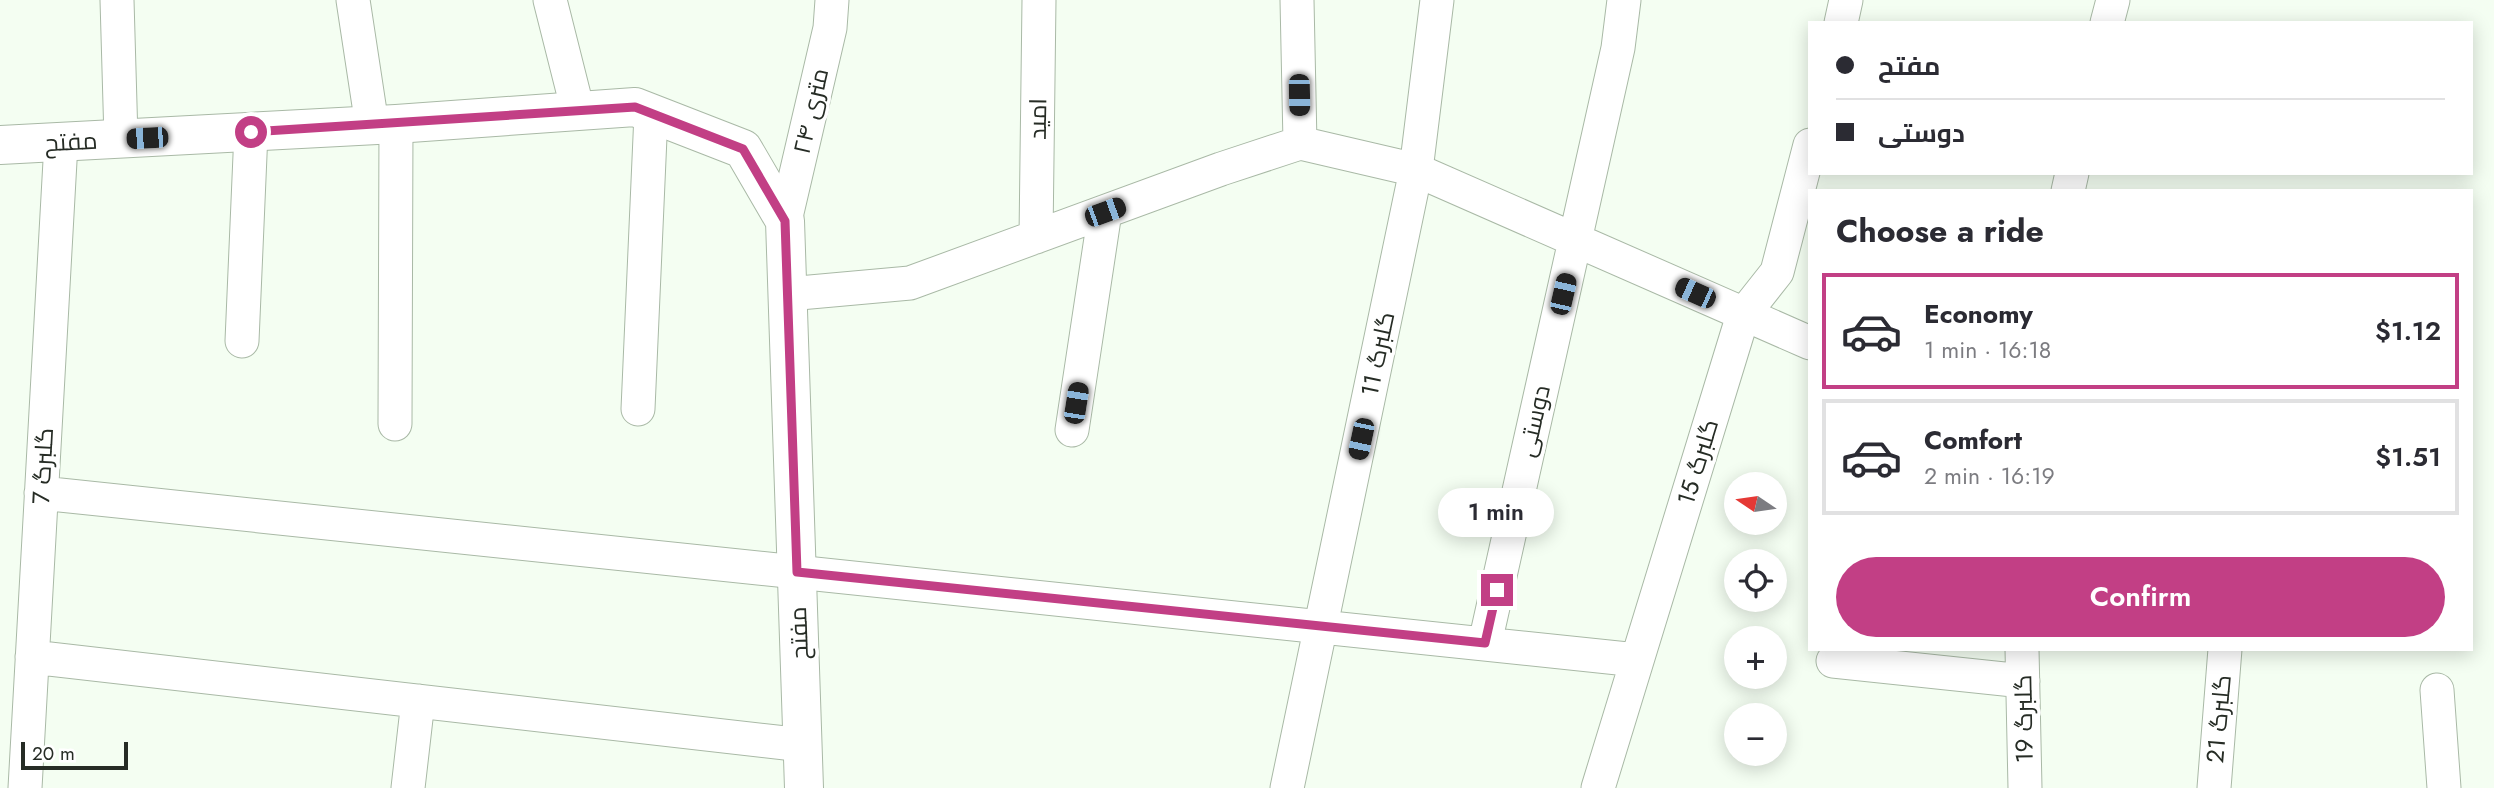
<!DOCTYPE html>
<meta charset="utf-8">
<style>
body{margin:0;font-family:Jost,Cairo,sans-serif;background:#f7f7f7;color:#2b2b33;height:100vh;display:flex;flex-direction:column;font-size:26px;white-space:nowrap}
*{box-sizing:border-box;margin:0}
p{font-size:23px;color:#7c7c81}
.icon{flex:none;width:38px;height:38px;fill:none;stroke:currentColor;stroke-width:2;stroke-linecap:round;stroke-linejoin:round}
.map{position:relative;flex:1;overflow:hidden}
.panel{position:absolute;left:1808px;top:189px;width:665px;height:462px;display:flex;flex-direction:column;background:#fff;border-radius:0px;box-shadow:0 4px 18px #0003}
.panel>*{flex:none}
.hud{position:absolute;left:1808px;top:21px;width:665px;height:154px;border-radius:0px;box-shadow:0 4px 18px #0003;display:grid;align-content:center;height:154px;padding:0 28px;background:#fff}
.needle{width:46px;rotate:283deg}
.tools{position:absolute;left:1724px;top:472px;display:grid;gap:14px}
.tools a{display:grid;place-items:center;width:63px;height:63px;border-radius:50%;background:#fff;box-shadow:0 4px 18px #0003;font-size:35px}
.scale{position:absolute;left:21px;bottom:18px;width:107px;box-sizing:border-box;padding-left:7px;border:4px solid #262c25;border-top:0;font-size:19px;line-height:24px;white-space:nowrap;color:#262c25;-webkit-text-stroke:5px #fff;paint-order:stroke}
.end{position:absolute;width:32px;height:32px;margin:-16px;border:9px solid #c23f85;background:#fff;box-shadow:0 0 0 4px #fff}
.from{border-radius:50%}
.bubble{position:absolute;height:49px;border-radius:24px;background:#fff;box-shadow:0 4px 18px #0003;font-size:23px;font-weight:600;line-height:49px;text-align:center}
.car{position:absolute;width:21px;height:42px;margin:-21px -10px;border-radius:9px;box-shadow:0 0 5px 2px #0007;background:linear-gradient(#222 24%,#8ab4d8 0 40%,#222 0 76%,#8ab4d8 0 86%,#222 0)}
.hud b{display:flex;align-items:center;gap:24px;height:66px;font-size:26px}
.hud b+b{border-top:2px solid #e1e1e2}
.hud i{width:18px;height:18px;background:#2b2b33}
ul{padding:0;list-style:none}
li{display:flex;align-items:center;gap:21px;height:116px;margin:0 14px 10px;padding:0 14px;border:4px solid #e1e1e2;border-radius:0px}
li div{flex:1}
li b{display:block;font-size:26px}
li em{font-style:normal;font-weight:600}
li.selected{border-color:#c23f85}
li>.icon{width:63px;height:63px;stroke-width:1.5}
h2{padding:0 28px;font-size:32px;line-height:84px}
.button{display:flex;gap:14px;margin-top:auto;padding:14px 28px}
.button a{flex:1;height:80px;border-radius:42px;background:#c23f85;color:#fff;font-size:28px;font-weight:600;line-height:80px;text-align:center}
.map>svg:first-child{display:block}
</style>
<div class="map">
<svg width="2494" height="788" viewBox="0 0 2494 788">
<rect width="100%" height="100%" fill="#f4fef2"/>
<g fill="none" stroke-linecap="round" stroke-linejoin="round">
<g stroke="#a9b9a6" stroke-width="35">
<path id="street" d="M 117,0 L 121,139
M 353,0 L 372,125
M 550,0 L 578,111
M 1297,0 L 1300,143
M 1841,23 L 1846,0
M 2107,23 L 2113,0
M 2068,191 L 2072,173
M 785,221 L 830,28 L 832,0
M 1036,237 L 1039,0
M 788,294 L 910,283 L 1221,169 L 1300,143 L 1416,170 L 1810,343
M 242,341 L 251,132
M 638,409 L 651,114
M 395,424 L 396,124
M 1072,430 L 1105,212
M 41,493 L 1637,660
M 1485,643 L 1618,48 L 1624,0
M 2022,649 L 2025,788
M 32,657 L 803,745
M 1833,661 L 2023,681
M 2437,690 L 2444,788
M 25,788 L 61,143
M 408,788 L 418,701
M 1287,788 L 1416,170 L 1437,0
M 1598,788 L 1743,315 L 1777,272 L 1810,145
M 2214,788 L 2225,649"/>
</g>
<g stroke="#a9b9a6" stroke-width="40">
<path id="secondary" d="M 0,145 L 396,124 L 635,107 L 743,149 L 785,221 L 804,788"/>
</g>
<use href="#street" stroke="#fff" stroke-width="33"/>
<use href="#secondary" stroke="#fff" stroke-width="38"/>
</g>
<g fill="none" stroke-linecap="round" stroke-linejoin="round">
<path stroke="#c23f85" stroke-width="9" d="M 251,132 L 635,107 L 743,149 L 785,221 L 797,572 L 1485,643 L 1497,590"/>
</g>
<g text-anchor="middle" stroke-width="7" stroke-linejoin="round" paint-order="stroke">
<g font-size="24" fill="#262c25" stroke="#fff">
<text transform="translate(811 111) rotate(-77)" y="8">۲۴ متری</text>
<text transform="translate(1038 119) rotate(-89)" y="8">امید</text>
<text transform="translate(71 142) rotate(-3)" y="8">مفتح</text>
<text transform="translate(1378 354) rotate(-78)" y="8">گلبرگ 11</text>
<text transform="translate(1534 421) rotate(-77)" y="8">دوستی</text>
<text transform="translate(1698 462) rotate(-73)" y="8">گلبرگ 15</text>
<text transform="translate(43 466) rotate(-87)" y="8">گلبرگ 7</text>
<text transform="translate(799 633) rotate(-92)" y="8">مفتح</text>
<text transform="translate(2024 719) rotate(-91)" y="8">گلبرگ 19</text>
<text transform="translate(2219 719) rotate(-85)" y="8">گلبرگ 21</text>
</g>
</g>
</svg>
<div class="tools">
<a><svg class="needle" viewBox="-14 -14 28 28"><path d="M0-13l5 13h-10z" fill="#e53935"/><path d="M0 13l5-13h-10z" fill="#7c7c81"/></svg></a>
<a><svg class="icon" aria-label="locate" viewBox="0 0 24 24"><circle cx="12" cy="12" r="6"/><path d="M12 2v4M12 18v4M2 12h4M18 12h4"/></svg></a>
<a>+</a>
<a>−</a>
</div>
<div class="scale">20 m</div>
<i class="end from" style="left:251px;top:132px"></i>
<i class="end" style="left:1497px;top:590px"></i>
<div class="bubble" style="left:1438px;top:488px;width:116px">1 min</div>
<i class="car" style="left:1299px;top:95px;rotate:179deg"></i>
<i class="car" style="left:147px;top:138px;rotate:267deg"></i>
<i class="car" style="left:1105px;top:212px;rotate:70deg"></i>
<i class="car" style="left:1695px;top:293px;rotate:294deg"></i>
<i class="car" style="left:1563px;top:294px;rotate:13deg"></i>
<i class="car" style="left:1076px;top:403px;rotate:9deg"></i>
<i class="car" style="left:1361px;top:439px;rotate:192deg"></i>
<div class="hud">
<b><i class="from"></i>مفتح</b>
<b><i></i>دوستی</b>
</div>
<section class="panel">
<h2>Choose a ride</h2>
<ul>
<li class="selected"><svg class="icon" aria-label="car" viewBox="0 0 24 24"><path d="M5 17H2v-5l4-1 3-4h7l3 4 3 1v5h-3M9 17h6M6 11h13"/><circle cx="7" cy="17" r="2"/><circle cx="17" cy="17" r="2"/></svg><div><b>Economy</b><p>1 min · 16:18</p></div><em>$1.12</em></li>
<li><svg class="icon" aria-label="car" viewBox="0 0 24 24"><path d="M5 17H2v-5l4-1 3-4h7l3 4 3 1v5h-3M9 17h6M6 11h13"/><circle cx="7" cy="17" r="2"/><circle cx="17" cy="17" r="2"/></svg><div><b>Comfort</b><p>2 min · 16:19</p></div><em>$1.51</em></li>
</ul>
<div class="button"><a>Confirm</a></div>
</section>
</div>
